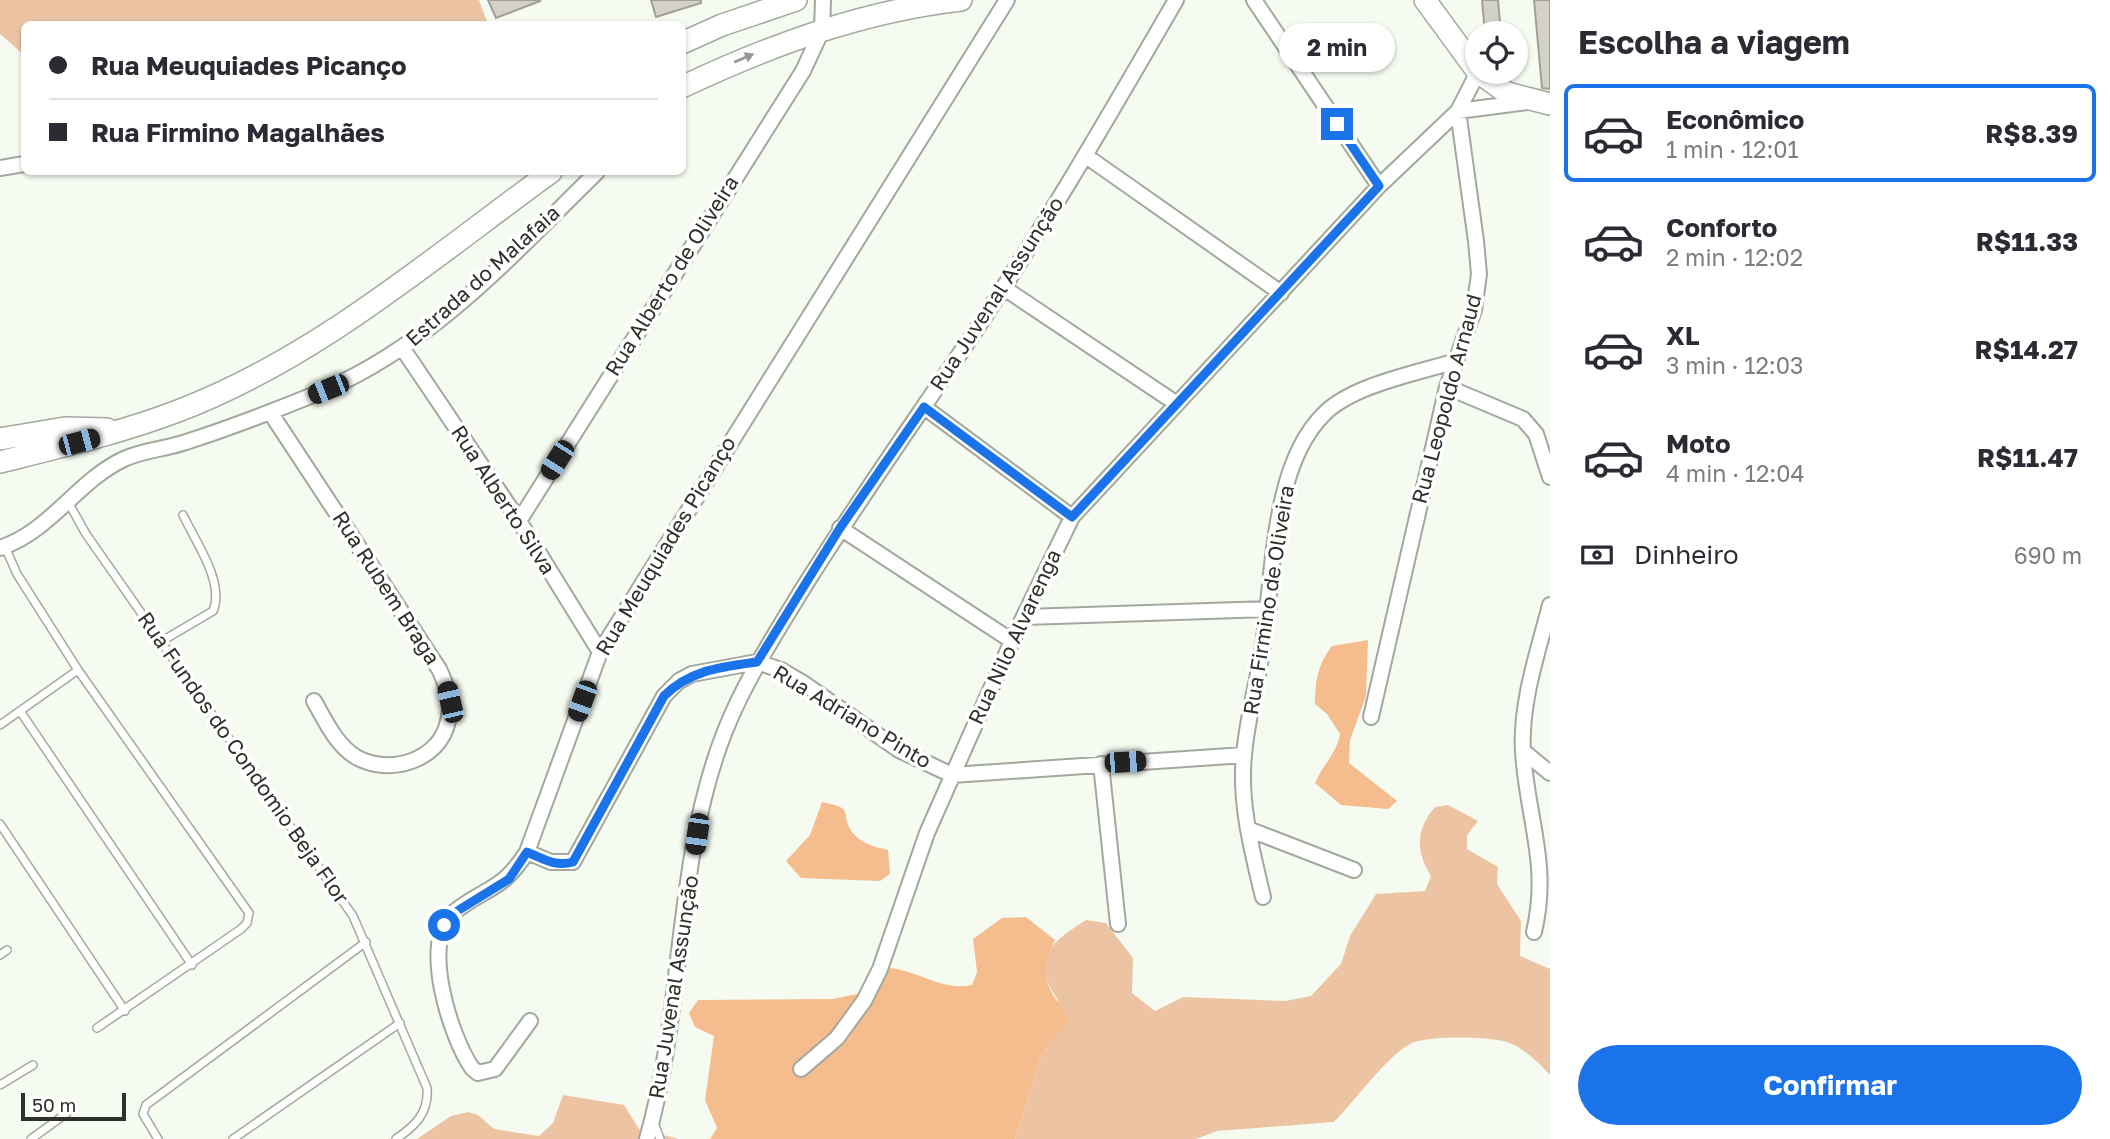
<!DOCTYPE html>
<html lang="pt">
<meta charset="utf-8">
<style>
body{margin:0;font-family:"Golos Text",sans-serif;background:#f2f2f3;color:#2b2b33;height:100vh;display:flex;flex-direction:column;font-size:26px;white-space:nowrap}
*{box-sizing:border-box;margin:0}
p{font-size:23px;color:#7c7c81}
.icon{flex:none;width:38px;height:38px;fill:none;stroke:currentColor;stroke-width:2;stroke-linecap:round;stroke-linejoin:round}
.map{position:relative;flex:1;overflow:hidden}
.panel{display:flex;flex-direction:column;background:#fff;width:560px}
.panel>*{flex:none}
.hud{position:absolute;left:21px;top:21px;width:665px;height:154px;border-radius:10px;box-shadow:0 2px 5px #0004;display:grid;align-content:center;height:154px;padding:0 28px;background:#fff}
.fabs{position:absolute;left:1465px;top:21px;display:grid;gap:14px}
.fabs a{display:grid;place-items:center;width:63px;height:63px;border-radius:50%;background:#fff;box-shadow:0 2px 5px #0004;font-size:35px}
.scale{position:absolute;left:21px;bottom:18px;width:105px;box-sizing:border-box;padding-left:7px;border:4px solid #2e302c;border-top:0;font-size:19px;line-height:24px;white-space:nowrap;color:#2e302c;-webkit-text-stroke:5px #fff;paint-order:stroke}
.end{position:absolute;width:32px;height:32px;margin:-16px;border:9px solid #1a73e8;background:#fff;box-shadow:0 0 0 4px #fff}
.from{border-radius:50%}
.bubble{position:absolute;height:49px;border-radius:24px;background:#fff;box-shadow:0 2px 5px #0004;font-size:23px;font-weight:700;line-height:49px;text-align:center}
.car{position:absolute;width:21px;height:42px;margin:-21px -10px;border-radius:9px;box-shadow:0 0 5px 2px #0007;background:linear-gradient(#222 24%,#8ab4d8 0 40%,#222 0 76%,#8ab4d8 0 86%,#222 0)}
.hud b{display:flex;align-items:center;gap:24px;height:66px;font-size:26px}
.hud b+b{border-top:2px solid #e1e1e2}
.hud i{width:18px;height:18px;background:#2b2b33}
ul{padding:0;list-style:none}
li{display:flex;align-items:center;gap:21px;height:98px;margin:0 14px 10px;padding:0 14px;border:4px solid transparent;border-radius:10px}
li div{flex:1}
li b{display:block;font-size:26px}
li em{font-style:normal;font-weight:700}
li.selected{border-color:#1a73e8}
li>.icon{width:63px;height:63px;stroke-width:1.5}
h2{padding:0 28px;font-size:32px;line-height:84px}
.pay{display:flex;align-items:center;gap:18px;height:77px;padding:0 28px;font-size:26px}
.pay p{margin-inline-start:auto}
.action{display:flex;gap:14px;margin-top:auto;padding:14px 28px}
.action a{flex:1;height:80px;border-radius:42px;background:#1a73e8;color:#fff;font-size:28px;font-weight:700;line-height:80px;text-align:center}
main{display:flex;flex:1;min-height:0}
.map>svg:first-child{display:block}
</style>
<main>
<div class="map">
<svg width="1550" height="1139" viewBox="0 0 1550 1139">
<rect width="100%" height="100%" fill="#f6fbf1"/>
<path fill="#ecc4a3" d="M 0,0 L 479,0 L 488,24 L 24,24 L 24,55 L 0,34 Z
M 1448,805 L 1478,821 L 1467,835 L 1467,849 L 1498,867 L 1497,884 L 1521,921 L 1520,956 L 1550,969 L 1550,1075 C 1539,1063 1527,1051 1512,1044 C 1495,1036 1428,1035 1410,1044 C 1387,1056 1354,1102 1334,1122 L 1217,1131 L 1196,1139 L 1015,1139 L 1041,1055 L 1054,1039 L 1058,1000 C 1029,959 1051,942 1086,920 L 1106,923 L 1133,958 L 1132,993 L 1155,1011 L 1183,997 L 1285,1001 L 1311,996 L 1341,964 L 1350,936 L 1376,894 L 1425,891 L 1431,876 C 1415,851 1416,829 1435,807 Z
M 563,1095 L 624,1105 L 639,1129 L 679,1139 L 417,1139 L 451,1116 L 468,1112 L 478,1115 L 494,1129 L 539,1136 L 553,1123 Z"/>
<path fill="#f5bd8d" d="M 1368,640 L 1366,696 L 1350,740 L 1349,763 L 1397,801 L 1388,809 L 1341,805 L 1315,783 C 1323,765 1337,752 1340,734 L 1327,714 L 1315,704 C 1315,681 1318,664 1332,646 Z
M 822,802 C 858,809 838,813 853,833 C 862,844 875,847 888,850 L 890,874 L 880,881 L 801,878 L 786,861 L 810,835 Z
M 1026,917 L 1055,940 C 1035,979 1051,988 1069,1021 L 1041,1055 L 1015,1139 L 710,1139 L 717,1128 L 705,1100 L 714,1036 L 695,1027 L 689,1013 L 698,1000 L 833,999 L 871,991 L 887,968 C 917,969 942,992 972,985 L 977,972 L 973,939 L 1002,918 Z"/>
<path fill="#d4d1c7" stroke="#a2a096" stroke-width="2" d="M 488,0 L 539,0 L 540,1 L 496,18 Z
M 651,0 L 701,0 L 701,3 L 656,17 Z
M 1482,0 L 1498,0 L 1501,33 L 1485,33 Z
M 1534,0 L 1550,0 L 1550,89 L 1542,88 Z"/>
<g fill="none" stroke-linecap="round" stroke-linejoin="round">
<g stroke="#a3a89f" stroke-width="10">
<path id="lane" d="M 68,502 L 86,534 L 353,916 L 427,1088 C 429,1113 415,1126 396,1139
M 5,547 L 17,574 L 78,670 L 249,913 L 247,923 L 241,929 L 97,1028
M 162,641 L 213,611 C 225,582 195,541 183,515
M 20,711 L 192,965
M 0,725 L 78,670
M 0,824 L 125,1011
M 0,955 L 7,950
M 0,1085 L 33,1065
M 653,1120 L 660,1139
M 31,1139 L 67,1113
M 158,1139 L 143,1114 L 146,1105 L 366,942
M 233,1139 L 400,1023"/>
</g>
<g stroke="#a3a89f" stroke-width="18">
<path id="street" d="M 1254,0 L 1379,186
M 1086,156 L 1281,293
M 0,168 L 24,164
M 1004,288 L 1177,404
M 403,349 L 519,521 L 600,652
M 1447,387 L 1523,419 L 1536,434 L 1550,477
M 924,407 L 1072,517
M 270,412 L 439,669 C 447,686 453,703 448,721 C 440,761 389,776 356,757 C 336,745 325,720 314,701
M 519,521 L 803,71 L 822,30 L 823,0
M 840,528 L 1012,641
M 0,548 C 51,531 77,481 124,459 C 143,450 166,449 186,442 C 233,427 279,409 325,390 C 434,343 514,253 597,172
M 1025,617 L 1269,609
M 1371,717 L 1447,387 L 1474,310 L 1479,274 L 1476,241 L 1458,111 L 1528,102
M 1523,751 L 1550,773
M 1101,764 L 1118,924
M 1248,829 L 1354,870
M 527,852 L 551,862 L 573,862 L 664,696 L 679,681 L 692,674 L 757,662 L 781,670 L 803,683 L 899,750 L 952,775 L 1244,755
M 1263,897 C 1252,851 1239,802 1244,755 C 1247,718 1258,682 1263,645 C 1274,575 1271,466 1324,414 C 1352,385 1418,373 1456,361
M 1534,932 C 1550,864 1527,818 1523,752 C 1520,703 1538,652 1550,605
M 530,1021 L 495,1069 L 478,1073 L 472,1068 C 451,1038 419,940 454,912 C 487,886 501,892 527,852 L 600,652 L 1007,0
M 801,1069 L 837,1038 L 864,1001 L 880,969 L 927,833 L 1012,641 L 1072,517 L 1379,186 L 1458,111 L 1478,72
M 647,1139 C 685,1006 674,860 725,731 C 745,681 774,636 802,590 C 852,510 906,433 959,355 C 1037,240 1106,121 1176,0"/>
</g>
<g stroke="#a3a89f" stroke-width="24">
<path id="secondary" d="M 1425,0 L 1477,71
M 682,43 L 722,25 L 796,0
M 1478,72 L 1507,93 L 1550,104
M 682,87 C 771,45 863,11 961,0
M 0,439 L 65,428 L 107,429
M 0,462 C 60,447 120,433 178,411 C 317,358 432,258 551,172"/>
</g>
<use href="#lane" stroke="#fff" stroke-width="7"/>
<use href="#street" stroke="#fff" stroke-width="14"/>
<use href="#secondary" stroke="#fff" stroke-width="21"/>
</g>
<defs><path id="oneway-solid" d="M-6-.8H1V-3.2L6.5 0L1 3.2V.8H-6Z" transform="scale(1.75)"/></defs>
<use fill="#969896" href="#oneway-solid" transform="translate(744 58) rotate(-23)"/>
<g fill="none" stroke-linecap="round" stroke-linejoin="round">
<path stroke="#1a73e8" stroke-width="9" d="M 444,925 L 454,913 L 509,879 L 527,852 C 543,859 556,867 573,862 L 664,696 C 690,670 721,667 757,662 L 840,528 L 924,407 L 1072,517 L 1379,186 L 1337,124"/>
</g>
<g text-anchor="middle" stroke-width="7" stroke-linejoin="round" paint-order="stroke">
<g font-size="21" fill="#2e302c" stroke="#fff">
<text transform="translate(483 276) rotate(-42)" y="7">Estrada do Malafaia</text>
<text transform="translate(672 276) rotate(-58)" y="7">Rua Alberto de Oliveira</text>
<text transform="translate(997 294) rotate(-57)" y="7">Rua Juvenal Assunção</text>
<text transform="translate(1447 399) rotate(-75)" y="7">Rua Leopoldo Arnaud</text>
<text transform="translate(503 500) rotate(57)" y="7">Rua Alberto Silva</text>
<text transform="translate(666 546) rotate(-59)" y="7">Rua Meuquiades Picanço</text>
<text transform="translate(386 588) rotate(57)" y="7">Rua Rubem Braga</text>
<text transform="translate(1269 600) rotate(-81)" y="7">Rua Firmino de Oliveira</text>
<text transform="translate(1015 637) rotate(-65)" y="7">Rua Nilo Alvarenga</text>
<text transform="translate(852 717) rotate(31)" y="7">Rua Adriano Pinto</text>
<text transform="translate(243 758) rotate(55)" y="7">Rua Fundos do Condomio Beja Flor</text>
<text transform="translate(674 987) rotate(-81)" y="7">Rua Juvenal Assunção</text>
</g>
</g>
</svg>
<div class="fabs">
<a><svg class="icon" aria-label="locate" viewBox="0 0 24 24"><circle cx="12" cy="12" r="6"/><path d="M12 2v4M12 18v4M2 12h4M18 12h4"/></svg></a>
</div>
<div class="scale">50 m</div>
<i class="end from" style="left:444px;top:925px"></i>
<i class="end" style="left:1337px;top:124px"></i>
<div class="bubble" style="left:1279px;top:23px;width:116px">2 min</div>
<i class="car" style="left:328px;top:389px;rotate:248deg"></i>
<i class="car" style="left:79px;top:442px;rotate:75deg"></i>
<i class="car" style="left:557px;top:460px;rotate:212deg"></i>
<i class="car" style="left:582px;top:701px;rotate:200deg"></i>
<i class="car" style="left:450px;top:702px;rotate:347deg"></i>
<i class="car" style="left:1125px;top:762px;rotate:87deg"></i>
<i class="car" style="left:697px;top:834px;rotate:188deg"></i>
<div class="hud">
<b><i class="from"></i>Rua Meuquiades Picanço</b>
<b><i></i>Rua Firmino Magalhães</b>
</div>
</div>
<section class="panel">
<h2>Escolha a viagem</h2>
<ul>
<li class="selected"><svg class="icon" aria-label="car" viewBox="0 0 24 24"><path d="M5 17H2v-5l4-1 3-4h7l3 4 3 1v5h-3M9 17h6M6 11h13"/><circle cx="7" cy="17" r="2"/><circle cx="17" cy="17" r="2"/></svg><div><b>Econômico</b><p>1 min · 12:01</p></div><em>R$8.39</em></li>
<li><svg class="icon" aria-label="car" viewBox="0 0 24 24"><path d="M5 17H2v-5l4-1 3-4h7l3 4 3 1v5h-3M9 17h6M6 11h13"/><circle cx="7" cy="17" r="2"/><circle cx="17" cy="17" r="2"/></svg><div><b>Conforto</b><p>2 min · 12:02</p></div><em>R$11.33</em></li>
<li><svg class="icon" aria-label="car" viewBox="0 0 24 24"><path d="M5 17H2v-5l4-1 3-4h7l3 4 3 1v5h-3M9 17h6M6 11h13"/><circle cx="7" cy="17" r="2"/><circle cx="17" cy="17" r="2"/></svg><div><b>XL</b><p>3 min · 12:03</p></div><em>R$14.27</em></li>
<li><svg class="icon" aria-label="car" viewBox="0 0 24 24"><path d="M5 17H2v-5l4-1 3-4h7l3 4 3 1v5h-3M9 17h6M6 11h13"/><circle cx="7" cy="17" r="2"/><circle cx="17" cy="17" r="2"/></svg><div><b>Moto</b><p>4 min · 12:04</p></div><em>R$11.47</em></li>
</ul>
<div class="pay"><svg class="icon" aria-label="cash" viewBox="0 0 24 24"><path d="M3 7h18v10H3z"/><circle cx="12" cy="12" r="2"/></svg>Dinheiro<p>690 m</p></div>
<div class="action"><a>Confirmar</a></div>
</section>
</main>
